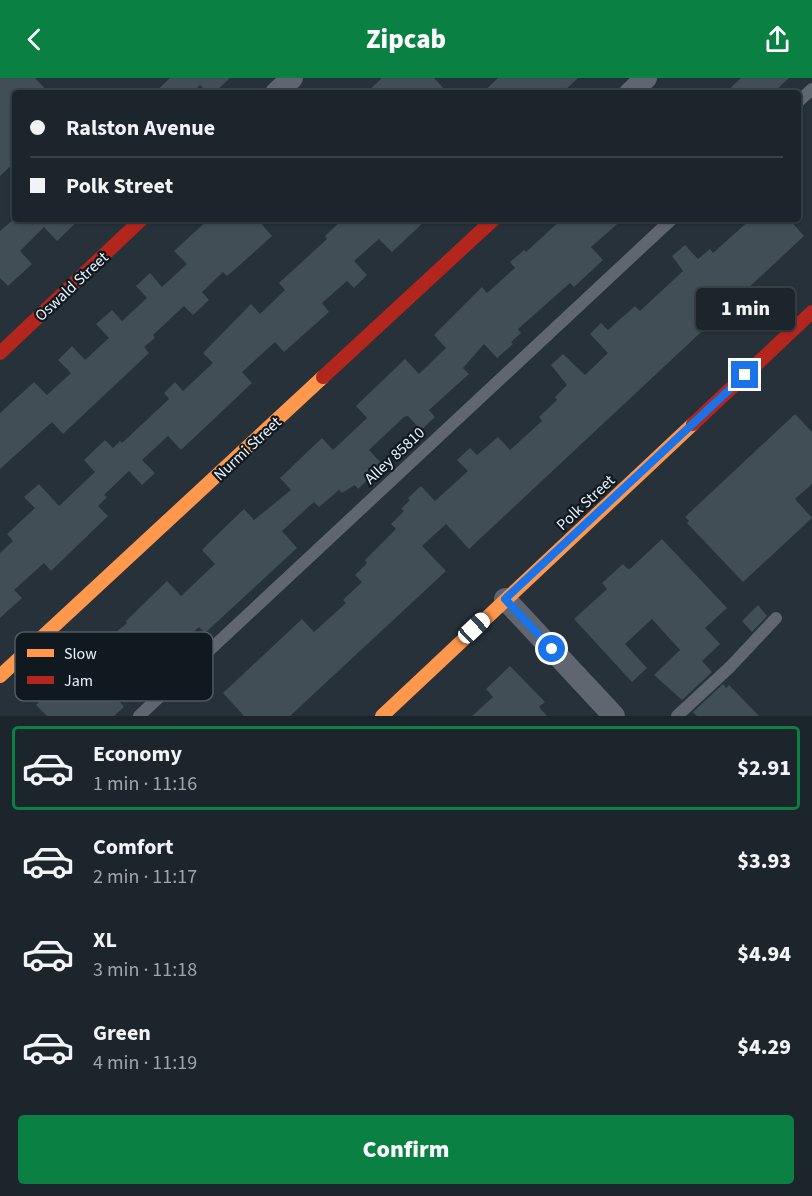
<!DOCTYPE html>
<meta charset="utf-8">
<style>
body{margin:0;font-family:"Source Sans 3",sans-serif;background:#293137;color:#f1f3f6;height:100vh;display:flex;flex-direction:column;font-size:22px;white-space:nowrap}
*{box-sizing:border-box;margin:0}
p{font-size:20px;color:#a0a5a9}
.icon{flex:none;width:33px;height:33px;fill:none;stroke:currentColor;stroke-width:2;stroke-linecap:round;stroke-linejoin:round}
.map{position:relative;height:638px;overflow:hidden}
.panel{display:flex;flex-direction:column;background:#1c252b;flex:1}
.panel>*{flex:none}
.hud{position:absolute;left:12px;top:12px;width:789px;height:132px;border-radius:6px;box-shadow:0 2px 4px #0004,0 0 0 2px #3a4247;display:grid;align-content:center;height:132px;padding:0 18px;background:#1c252b}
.end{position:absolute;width:27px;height:27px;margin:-14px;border:8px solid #1a73e8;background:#fff;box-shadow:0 0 0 3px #fff}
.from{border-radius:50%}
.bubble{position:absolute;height:42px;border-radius:6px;background:#1c252b;box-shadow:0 2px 4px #0004,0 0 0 2px #3a4247;font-size:20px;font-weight:800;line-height:42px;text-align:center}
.car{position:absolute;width:18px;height:36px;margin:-18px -9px;border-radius:8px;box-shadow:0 0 4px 2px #0007;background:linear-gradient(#fff 24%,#345 0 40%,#fff 0 76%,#345 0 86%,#fff 0)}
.hud b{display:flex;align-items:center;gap:21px;height:57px;font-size:22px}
.hud b+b{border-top:2px solid #3a4247}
.hud i{width:15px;height:15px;background:#f1f3f6}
ul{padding:10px 0 0;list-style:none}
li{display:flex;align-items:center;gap:18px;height:84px;margin:0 12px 9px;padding:0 6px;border:3px solid transparent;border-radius:6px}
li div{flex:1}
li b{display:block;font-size:22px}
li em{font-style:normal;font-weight:800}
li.selected{border-color:#0b8043}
li>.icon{width:54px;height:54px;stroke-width:1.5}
.cta{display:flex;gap:12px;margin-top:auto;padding:12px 18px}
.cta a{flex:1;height:69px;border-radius:6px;background:#0b8043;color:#fff;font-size:24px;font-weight:800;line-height:69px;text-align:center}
header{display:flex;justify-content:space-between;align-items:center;height:78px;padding:0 18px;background:#0b8043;color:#fff;font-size:27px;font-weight:800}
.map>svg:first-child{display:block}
</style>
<header><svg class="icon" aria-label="back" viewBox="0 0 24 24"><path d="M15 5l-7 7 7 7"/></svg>Zipcab<svg class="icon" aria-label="share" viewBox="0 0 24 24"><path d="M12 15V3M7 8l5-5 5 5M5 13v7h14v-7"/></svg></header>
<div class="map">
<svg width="812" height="638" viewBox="0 0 812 638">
<rect width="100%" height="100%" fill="#263139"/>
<path fill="#414e55" d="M 0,0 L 35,0 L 49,15 L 15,15 L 15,84 L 0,98 Z
M 170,0 L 230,0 L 214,15 L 208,15 L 200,7 L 192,15 L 154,15 Z
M 382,0 L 434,0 L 448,15 L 366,15 Z
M 498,0 L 578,0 L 562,15 L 482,15 Z
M 741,0 L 789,0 L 773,15 L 725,15 Z
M 14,141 L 80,141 L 57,163 L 44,149 L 20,173 L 32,186 L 8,208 L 0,200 L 0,153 Z
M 209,141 L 257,141 L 272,158 L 241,186 L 227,198 L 223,194 L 202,214 L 209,222 L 193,237 L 184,228 L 153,257 L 155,260 L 144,269 L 149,275 L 63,356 L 52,344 L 0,391 L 0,335 L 34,304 L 47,317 L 71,295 L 58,282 L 72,268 L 85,282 L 109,260 L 96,246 L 112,232 L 122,243 L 147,220 L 136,208 L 150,195 L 162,209 L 187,186 L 174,173 Z
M 343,141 L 427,141 L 392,174 L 379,161 L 354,183 L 367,197 L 354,210 L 347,203 L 322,225 L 329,234 L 284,274 L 275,264 L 242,294 L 252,305 L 181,372 L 168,358 L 142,382 L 155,395 L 142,407 L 129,393 L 104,417 L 107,419 L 98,428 L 108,438 L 51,493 L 44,485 L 14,512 L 22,520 L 0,540 L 0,475 L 13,463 L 7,456 L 35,430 L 24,419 L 39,406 L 59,428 L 95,394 L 84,382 L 105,362 L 113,370 L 120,363 L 122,365 L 169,321 L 164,315 L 175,304 L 183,313 L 213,285 L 203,275 L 251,226 L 260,236 L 285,212 L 279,205 L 327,161 L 325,158 Z
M 562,141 L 623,141 L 591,169 L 603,182 L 574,209 L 570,205 L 518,251 L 521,255 L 511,264 L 513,266 L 497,280 L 484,266 L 463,290 L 469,296 L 429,332 L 435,339 L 421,352 L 408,338 L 404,339 L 369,372 L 383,387 L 358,411 L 355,407 L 342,415 L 339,412 L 319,429 L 314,424 L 282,453 L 297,470 L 205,555 L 199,549 L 150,591 L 152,594 L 119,623 L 124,629 L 114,638 L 47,638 L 36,627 L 75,589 L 127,545 L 126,543 L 167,503 L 181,518 L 215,486 L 202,472 L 222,452 L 244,431 L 254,442 L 291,412 L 280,400 L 322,360 L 333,372 L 367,340 L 356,328 L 405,281 L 419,296 L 446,270 L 434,257 L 482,209 L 487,215 L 515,190 L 510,184 L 524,172 L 526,174 Z
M 751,141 L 789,141 L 804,158 L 469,471 L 446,446 L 422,468 L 446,493 L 290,638 L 244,638 L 223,615 L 302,541 L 314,554 L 346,525 L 343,522 L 362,504 L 355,497 L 367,485 L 365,482 L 396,451 L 391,446 L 404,433 L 401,431 L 410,422 L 408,420 L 421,408 L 435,423 L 468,393 L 457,382 L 470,370 L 477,377 L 498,359 L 510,372 L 542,343 L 539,339 L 557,322 L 555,319 L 567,307 L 551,287 L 563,276 L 585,297 L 608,275 L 590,256 L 601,245 L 608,252 L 635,228 L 640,233 L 683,193 L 672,178 L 685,167 L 698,181 L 710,171 L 713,175 Z
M 795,336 L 812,354 L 812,406 L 795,421 L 812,440 L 743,504 L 687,445 L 689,443 L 685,439 Z
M 662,461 L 727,530 L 705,550 L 720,566 L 702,583 L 712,594 L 682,622 L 654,597 L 680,572 L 652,541 L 625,566 L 647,590 L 632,604 L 574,541 L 607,511 L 602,505 L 623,486 L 628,491 L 631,490 Z
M 758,527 L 767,538 L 752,554 L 742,543 Z
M 510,588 L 545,624 L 539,629 L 547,638 L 472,638 L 493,619 L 486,611 Z
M 723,606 L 726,610 L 729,607 L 759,638 L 697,638 L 693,634 Z"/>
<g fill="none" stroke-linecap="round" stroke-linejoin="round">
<path stroke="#5f666f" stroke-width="12" d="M 798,24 L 812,11
M 139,638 L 672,141
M 677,638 L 730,589 L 776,540"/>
<path stroke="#5f666f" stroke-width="22" d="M 276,15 L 292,0
M 630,15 L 646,0
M 505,521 L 614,638"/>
<path stroke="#ff974d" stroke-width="14" d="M 0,598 L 323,299
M 382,638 L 693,346"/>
<path stroke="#b3261e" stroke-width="14" d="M 0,275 L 142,141
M 323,299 L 494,141
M 693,346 L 812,234"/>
</g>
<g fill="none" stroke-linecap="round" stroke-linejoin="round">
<path stroke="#1a73e8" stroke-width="8" d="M 552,571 L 505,521 L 745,297"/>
</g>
<g text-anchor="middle" stroke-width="4.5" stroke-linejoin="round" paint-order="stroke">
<g font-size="16" fill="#e6f2fc" stroke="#10191f">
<text transform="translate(71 208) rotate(-43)" y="6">Oswald Street</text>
<text transform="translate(247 370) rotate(-43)" y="6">Nurmi Street</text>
<text transform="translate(394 377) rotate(-43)" y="6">Alley 85810</text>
<text transform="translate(585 424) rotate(-43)" y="6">Polk Street</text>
</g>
</g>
<rect x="15" y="554" width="198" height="69" rx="9" fill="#10191f" stroke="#505a61" stroke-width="1.5"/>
<rect x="27" y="571" width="27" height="8" fill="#ff974d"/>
<rect x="27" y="598" width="27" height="8" fill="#b3261e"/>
<g font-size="16" fill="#e6f2fc">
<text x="64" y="581">Slow</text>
<text x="64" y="608">Jam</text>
</g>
</svg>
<i class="end from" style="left:552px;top:571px"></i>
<i class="end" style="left:745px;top:297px"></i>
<div class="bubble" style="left:696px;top:210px;width:99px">1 min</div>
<i class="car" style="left:474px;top:550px;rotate:47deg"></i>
<div class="hud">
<b><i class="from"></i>Ralston Avenue</b>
<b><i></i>Polk Street</b>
</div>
</div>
<section class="panel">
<ul>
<li class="selected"><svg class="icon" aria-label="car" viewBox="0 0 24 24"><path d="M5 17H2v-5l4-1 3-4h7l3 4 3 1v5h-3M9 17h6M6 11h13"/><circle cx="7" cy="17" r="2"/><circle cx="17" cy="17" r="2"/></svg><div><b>Economy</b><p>1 min · 11:16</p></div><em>$2.91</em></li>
<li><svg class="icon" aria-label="car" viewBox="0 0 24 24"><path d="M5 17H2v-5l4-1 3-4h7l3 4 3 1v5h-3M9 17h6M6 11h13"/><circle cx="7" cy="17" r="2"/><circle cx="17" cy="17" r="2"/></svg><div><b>Comfort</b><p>2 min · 11:17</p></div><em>$3.93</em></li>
<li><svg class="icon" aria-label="car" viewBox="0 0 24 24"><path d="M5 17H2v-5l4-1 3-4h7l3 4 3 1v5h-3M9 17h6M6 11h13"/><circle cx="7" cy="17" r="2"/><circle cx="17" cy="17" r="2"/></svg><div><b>XL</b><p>3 min · 11:18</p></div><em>$4.94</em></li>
<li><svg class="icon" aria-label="car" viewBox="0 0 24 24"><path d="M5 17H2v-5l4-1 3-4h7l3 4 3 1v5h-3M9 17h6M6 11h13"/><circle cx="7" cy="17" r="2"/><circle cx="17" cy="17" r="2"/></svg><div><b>Green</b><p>4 min · 11:19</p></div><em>$4.29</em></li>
</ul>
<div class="cta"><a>Confirm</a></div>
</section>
